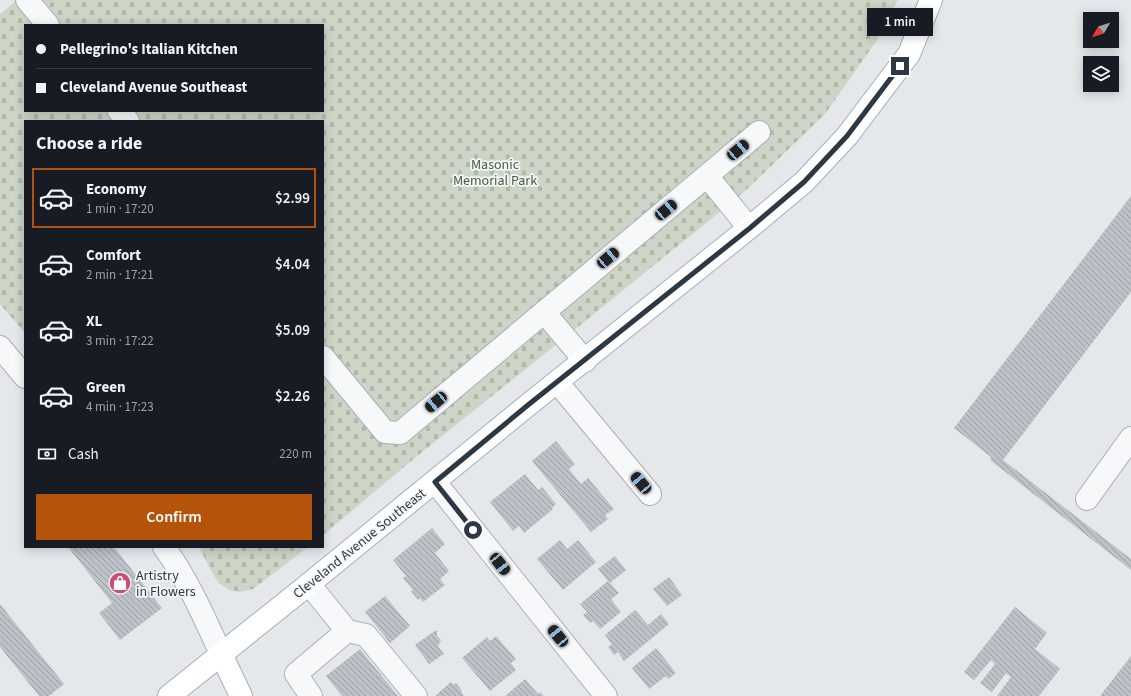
<!DOCTYPE html>
<meta charset="utf-8">
<style>
body{margin:0;font-family:"Source Sans 3",sans-serif;background:#242831;color:#f1f3f6;height:100vh;display:flex;flex-direction:column;font-size:15px;white-space:nowrap}
*{box-sizing:border-box;margin:0}
p{font-size:13px;color:#9ea1a6}
.icon{flex:none;width:22px;height:22px;fill:none;stroke:currentColor;stroke-width:2;stroke-linecap:round;stroke-linejoin:round}
.map{position:relative;flex:1;overflow:hidden}
.sheet{position:absolute;left:24px;top:120px;width:300px;height:428px;display:flex;flex-direction:column;background:#171b24;border-radius:0px;box-shadow:0 2px 10px #0003}
.sheet>*{flex:none}
.banner{position:absolute;left:24px;top:24px;width:300px;height:88px;border-radius:0px;box-shadow:0 2px 10px #0003;display:grid;align-content:center;height:88px;padding:0 12px;background:#171b24}
.needle{width:26px;rotate:231deg}
.tools{position:absolute;left:1083px;top:12px;display:grid;gap:8px}
.tools a{display:grid;place-items:center;width:36px;height:36px;border-radius:0px;background:#171b24;box-shadow:0 2px 10px #0003;font-size:20px}
.end{position:absolute;width:18px;height:18px;margin:-9px;border:5px solid #2c3843;background:#fff;box-shadow:0 0 0 2px #fff}
.from{border-radius:50%}
.bubble{position:absolute;height:28px;border-radius:0px;background:#171b24;box-shadow:0 2px 10px #0003;font-size:13px;font-weight:600;line-height:28px;text-align:center}
.car{position:absolute;width:12px;height:24px;margin:-12px -6px;border-radius:5px;box-shadow:0 0 3px 1px #0007;background:linear-gradient(#222 24%,#8ab4d8 0 40%,#222 0 76%,#8ab4d8 0 86%,#222 0)}
.banner b{display:flex;align-items:center;gap:14px;height:38px;font-size:15px}
.banner b+b{border-top:1px solid #363941}
.banner i{width:10px;height:10px;background:#f1f3f6}
ul{padding:0;list-style:none}
li{display:flex;align-items:center;gap:12px;height:60px;margin:0 8px 6px;padding:0 4px;border:2px solid transparent;border-radius:0px}
li div{flex:1}
li b{display:block;font-size:15px}
li em{font-style:normal;font-weight:600}
li.active{border-color:#b45309}
li>.icon{width:36px;height:36px;stroke-width:1.5}
h2{padding:0 12px;font-size:18px;line-height:48px}
.pay{display:flex;align-items:center;gap:10px;height:44px;padding:0 12px;font-size:15px}
.pay p{margin-inline-start:auto}
.button{display:flex;gap:8px;margin-top:auto;padding:8px 12px}
.button a{flex:1;height:46px;border-radius:0px;background:#b45309;color:#fff;font-size:16px;font-weight:600;line-height:46px;text-align:center}
.map>svg:first-child{display:block}
</style>
<div class="map">
<svg width="1131" height="696" viewBox="0 0 1131 696">
<defs>
<pattern id="cemetery-stones" width="16" height="16" patternUnits="userSpaceOnUse"><rect width="16" height="16" fill="#ccd5c6"/><path d="M2 7V4a2 2 0 0 1 4 0v3zM10 15v-3a2 2 0 0 1 4 0v3z" fill="#afb8ab"/></pattern>
<pattern id="building-back-hatch" width="6" height="6" patternUnits="userSpaceOnUse"><rect width="6" height="6" fill="#bcc2c8"/><path d="M-1 5l2 2M0 0l6 6M5-1l2 2" fill="none" stroke="#999fa4"/></pattern>
</defs>
<rect width="100%" height="100%" fill="#e4e8eb"/>
<path fill="url(#cemetery-stones)" fill-rule="evenodd" d="M 15,0 L 898,0 L 877,40 L 825,114 L 744,192 L 573,331 L 416,457 L 323,535 L 323,121 L 25,121 L 25,333 L 0,304 L 0,14 L 14,3 ZM 25,25 L 323,25 L 323,111 L 25,111 Z
M 199,547 L 308,547 L 253,589 L 240,592 L 229,590 L 219,583 L 213,574 Z"/>
<path fill="url(#building-back-hatch)" d="M 1131,196 L 1131,292 L 1003,460 L 1131,559 L 1131,570 L 990,460 L 991,457 L 954,428 Z
M 556,441 L 575,464 L 569,469 L 581,484 L 588,478 L 614,509 L 605,515 L 608,519 L 591,532 L 532,461 Z
M 525,474 L 538,490 L 542,487 L 556,504 L 552,508 L 553,509 L 524,533 L 519,526 L 513,531 L 490,502 Z
M 432,528 L 445,544 L 435,553 L 449,571 L 440,579 L 445,585 L 423,602 L 420,598 L 418,600 L 411,591 L 413,590 L 403,578 L 406,576 L 393,560 Z
M 560,540 L 567,549 L 578,540 L 596,562 L 563,590 L 537,559 Z
M 68,547 L 114,547 L 162,608 L 120,640 L 99,613 L 112,603 Z
M 615,556 L 626,570 L 610,583 L 619,593 L 611,599 L 621,612 L 600,629 L 593,621 L 590,623 L 583,615 L 587,612 L 580,604 L 608,581 L 598,569 Z
M 669,577 L 682,595 L 667,606 L 653,589 Z
M 385,596 L 410,626 L 390,643 L 365,612 Z
M 0,604 L 64,684 L 49,696 L 39,696 L 0,647 Z
M 1015,607 L 1047,633 L 1035,649 L 1060,669 L 1039,696 L 997,696 L 1011,677 L 1006,673 L 992,692 L 980,683 L 995,664 L 991,660 L 974,680 L 964,672 Z
M 635,610 L 648,625 L 661,614 L 669,624 L 624,661 L 618,652 L 614,655 L 608,647 L 612,644 L 605,635 Z
M 436,630 L 437,631 L 437,636 L 441,640 L 438,646 L 444,654 L 429,664 L 415,645 Z
M 496,636 L 516,659 L 511,663 L 516,670 L 490,691 L 462,658 L 487,637 L 490,641 Z
M 656,648 L 676,673 L 668,679 L 666,676 L 649,689 L 632,668 Z
M 360,649 L 398,696 L 342,696 L 326,676 Z
M 1131,656 L 1131,696 L 1100,696 Z
M 525,679 L 538,694 L 540,692 L 544,696 L 505,696 Z
M 451,682 L 454,685 L 456,683 L 462,691 L 461,692 L 464,696 L 437,696 L 436,695 Z"/>
<g fill="none" stroke-linecap="round" stroke-linejoin="round">
<g stroke="#a9b0b5" stroke-width="24">
<path id="minor" d="M 27,0 L 48,25
M 119,111 L 128,121
M 707,176 L 749,228
M 544,312 L 585,361
M 0,347 L 25,377
M 323,357 L 385,432 L 400,433 L 759,132
M 557,382 L 650,494
M 435,482 L 606,696
M 1087,499 L 1131,438
M 164,547 C 188,580 204,617 221,654
M 309,584 L 347,631 L 296,674 L 311,696
M 347,631 L 366,635 L 416,696"/>
</g>
<g stroke="#a4aeb7" stroke-width="24">
<path id="major" d="M 221,654 L 241,696
M 169,696 L 309,584 L 528,405 L 749,228 L 804,182 L 847,136 L 909,54 L 931,0"/>
</g>
<use href="#minor" stroke="#f7f8fa" stroke-width="22"/>
<use href="#major" stroke="#fff" stroke-width="22"/>
</g>
<g fill="none" stroke-linecap="round" stroke-linejoin="round">
<path stroke="#2c3843" stroke-width="5" d="M 473,530 L 435,482 L 528,405 L 750,228 L 804,182 L 847,136 L 900,66"/>
</g>
<defs>
<g id="shop-disc" transform="scale(1.15)"><circle r="9.5" fill="#ca5073" stroke="#f4f7f9"/><path d="M-5-2.5h2.3a2.7 3.5 0 0 1 5.4 0H5L5.5 6h-11ZM-1.5-2.5h3a1.5 2.3 0 0 0-3 0Z" fill="#fff"/></g>
</defs>
<g fill-rule="evenodd">
<use href="#shop-disc" x="120" y="583"/>
</g>
<g text-anchor="middle" stroke-width="3.5" stroke-linejoin="round" paint-order="stroke">
<g font-size="14" fill="#465f3a" stroke="#f4f7f9">
<text x="495" y="169">Masonic<tspan x="495" dy="16">Memorial Park</tspan></text>
</g>
<g font-size="14" fill="#2c3843" stroke="#f4f7f9">
<text transform="translate(359 543) rotate(-39)" y="5">Cleveland Avenue Southeast</text>
</g>
<g font-size="14" fill="#2c3843" stroke="#f4f7f9" text-anchor="start">
<text x="136" y="580">Artistry<tspan x="136" dy="16">in Flowers</tspan></text>
</g>
</g>
</svg>
<div class="tools">
<a><svg class="needle" viewBox="-14 -14 28 28"><path d="M0-13l5 13h-10z" fill="#e53935"/><path d="M0 13l5-13h-10z" fill="#9ea1a6"/></svg></a>
<a><svg class="icon" aria-label="layers" viewBox="0 0 24 24"><path d="M12 4l9 5-9 5-9-5zM3 14l9 5 9-5"/></svg></a>
</div>
<i class="end from" style="left:473px;top:530px"></i>
<i class="end" style="left:900px;top:66px"></i>
<div class="bubble" style="left:867px;top:8px;width:66px">1 min</div>
<i class="car" style="left:738px;top:150px;rotate:50deg"></i>
<i class="car" style="left:666px;top:210px;rotate:50deg"></i>
<i class="car" style="left:608px;top:258px;rotate:50deg"></i>
<i class="car" style="left:436px;top:402px;rotate:230deg"></i>
<i class="car" style="left:641px;top:483px;rotate:320deg"></i>
<i class="car" style="left:500px;top:564px;rotate:142deg"></i>
<i class="car" style="left:558px;top:636px;rotate:321deg"></i>
<div class="banner">
<b><i class="from"></i>Pellegrino's Italian Kitchen</b>
<b><i></i>Cleveland Avenue Southeast</b>
</div>
<section class="sheet">
<h2>Choose a ride</h2>
<ul>
<li class="active"><svg class="icon" aria-label="car" viewBox="0 0 24 24"><path d="M5 17H2v-5l4-1 3-4h7l3 4 3 1v5h-3M9 17h6M6 11h13"/><circle cx="7" cy="17" r="2"/><circle cx="17" cy="17" r="2"/></svg><div><b>Economy</b><p>1 min · 17:20</p></div><em>$2.99</em></li>
<li><svg class="icon" aria-label="car" viewBox="0 0 24 24"><path d="M5 17H2v-5l4-1 3-4h7l3 4 3 1v5h-3M9 17h6M6 11h13"/><circle cx="7" cy="17" r="2"/><circle cx="17" cy="17" r="2"/></svg><div><b>Comfort</b><p>2 min · 17:21</p></div><em>$4.04</em></li>
<li><svg class="icon" aria-label="car" viewBox="0 0 24 24"><path d="M5 17H2v-5l4-1 3-4h7l3 4 3 1v5h-3M9 17h6M6 11h13"/><circle cx="7" cy="17" r="2"/><circle cx="17" cy="17" r="2"/></svg><div><b>XL</b><p>3 min · 17:22</p></div><em>$5.09</em></li>
<li><svg class="icon" aria-label="car" viewBox="0 0 24 24"><path d="M5 17H2v-5l4-1 3-4h7l3 4 3 1v5h-3M9 17h6M6 11h13"/><circle cx="7" cy="17" r="2"/><circle cx="17" cy="17" r="2"/></svg><div><b>Green</b><p>4 min · 17:23</p></div><em>$2.26</em></li>
</ul>
<div class="pay"><svg class="icon" aria-label="cash" viewBox="0 0 24 24"><path d="M3 7h18v10H3z"/><circle cx="12" cy="12" r="2"/></svg>Cash<p>220 m</p></div>
<div class="button"><a>Confirm</a></div>
</section>
</div>
